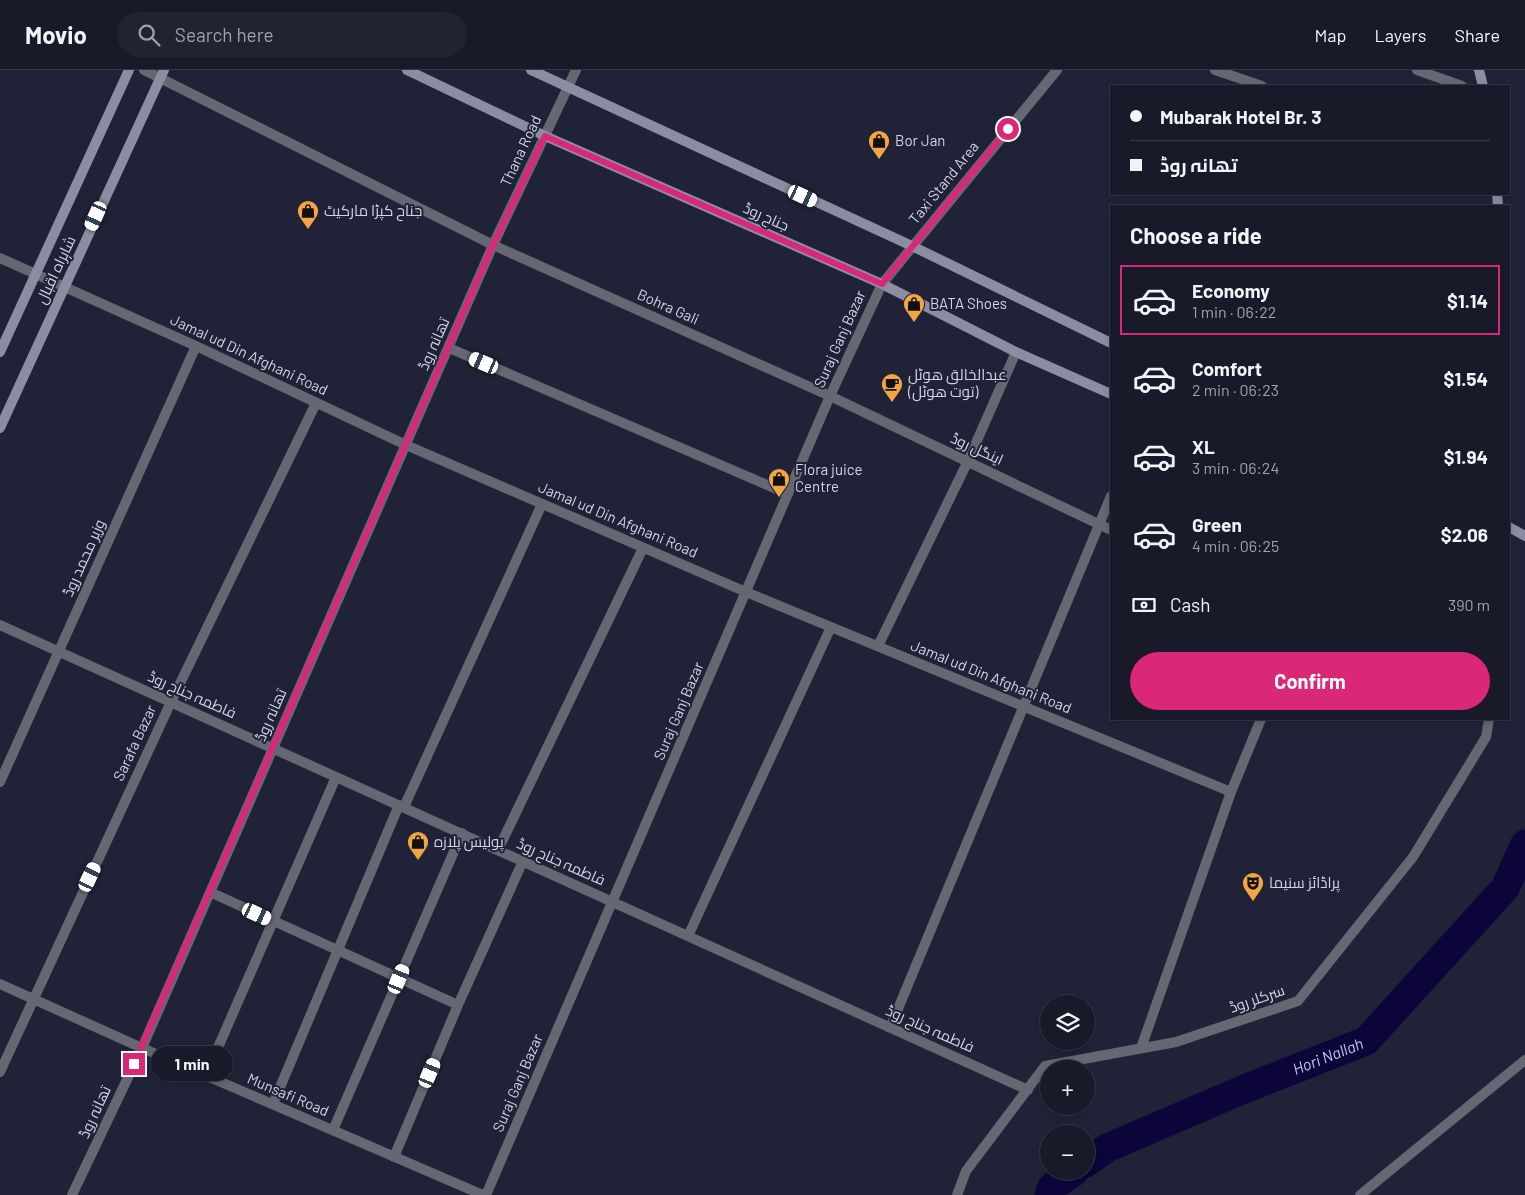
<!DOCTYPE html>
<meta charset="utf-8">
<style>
body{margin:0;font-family:Barlow,Cairo,sans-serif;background:#212331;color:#f1f3f6;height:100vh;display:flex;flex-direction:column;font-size:19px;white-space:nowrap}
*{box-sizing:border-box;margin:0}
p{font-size:16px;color:#9fa1a8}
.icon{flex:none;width:28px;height:28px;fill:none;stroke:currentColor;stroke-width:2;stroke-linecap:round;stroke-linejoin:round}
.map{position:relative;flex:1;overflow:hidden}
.details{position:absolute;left:1110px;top:135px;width:400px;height:515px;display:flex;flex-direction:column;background:#181a29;border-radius:0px;box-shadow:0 2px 8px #0003,0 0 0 1px #363846}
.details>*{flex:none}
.top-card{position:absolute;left:1110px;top:15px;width:400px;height:110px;border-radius:0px;box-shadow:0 2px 8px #0003,0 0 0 1px #363846;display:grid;align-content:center;height:110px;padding:0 20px;background:#181a29}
.controls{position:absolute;left:1040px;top:925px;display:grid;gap:10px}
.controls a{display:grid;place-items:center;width:55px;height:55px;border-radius:50%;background:#181a29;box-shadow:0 2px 8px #0003,0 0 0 1px #363846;font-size:25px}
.end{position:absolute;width:22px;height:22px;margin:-11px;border:6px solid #db2777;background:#fff;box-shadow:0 0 0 2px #fff}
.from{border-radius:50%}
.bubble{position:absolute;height:35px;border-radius:18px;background:#181a29;box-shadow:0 2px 8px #0003,0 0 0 1px #363846;font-size:16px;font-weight:700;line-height:35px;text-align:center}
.car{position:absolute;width:15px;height:30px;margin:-15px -8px;border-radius:6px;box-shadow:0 0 4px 1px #0007;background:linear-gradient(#fff 24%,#345 0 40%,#fff 0 76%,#345 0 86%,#fff 0)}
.top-card b{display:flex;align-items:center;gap:18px;height:48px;font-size:19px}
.top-card b+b{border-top:1px solid #363846}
.top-card i{width:12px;height:12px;background:#f1f3f6}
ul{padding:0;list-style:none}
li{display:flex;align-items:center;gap:15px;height:70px;margin:0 10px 8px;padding:0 10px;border:2px solid transparent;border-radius:0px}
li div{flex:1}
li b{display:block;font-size:19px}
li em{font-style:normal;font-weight:700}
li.active{border-color:#db2777}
li>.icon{width:45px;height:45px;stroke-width:1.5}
h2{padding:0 20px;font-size:22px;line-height:60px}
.pay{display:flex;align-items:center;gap:12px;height:55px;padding:0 20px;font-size:19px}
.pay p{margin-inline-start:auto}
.button{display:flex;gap:10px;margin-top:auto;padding:10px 20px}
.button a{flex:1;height:58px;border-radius:30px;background:#db2777;color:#fff;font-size:20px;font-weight:700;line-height:58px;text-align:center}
header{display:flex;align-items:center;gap:30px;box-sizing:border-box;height:70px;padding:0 25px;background:#181a29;border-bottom:1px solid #363846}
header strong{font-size:24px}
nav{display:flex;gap:28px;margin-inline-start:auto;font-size:18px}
.search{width:350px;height:45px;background:#212331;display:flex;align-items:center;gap:12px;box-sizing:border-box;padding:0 18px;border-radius:28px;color:#9fa1a8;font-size:19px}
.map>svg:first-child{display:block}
</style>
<header>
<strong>Movio</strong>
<div class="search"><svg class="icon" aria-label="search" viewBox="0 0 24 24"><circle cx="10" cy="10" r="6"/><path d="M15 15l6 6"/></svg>Search here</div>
<nav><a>Map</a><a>Layers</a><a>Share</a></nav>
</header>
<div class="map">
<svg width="1525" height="1125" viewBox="0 0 1525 1125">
<rect width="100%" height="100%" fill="#202237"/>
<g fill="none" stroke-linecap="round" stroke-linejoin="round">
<g stroke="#0c0539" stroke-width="29">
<path id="s1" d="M 1086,1093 L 1107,1078 L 1242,1020 L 1366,971 L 1505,818 L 1525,774"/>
<path d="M 1049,1125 L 1052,1117 L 1075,1101"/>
</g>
<path stroke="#656773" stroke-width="10" d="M 1417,0 L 1462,16"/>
<path stroke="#656773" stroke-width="10" d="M 144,0 L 493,175 L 830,326 L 1111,460
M 1215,0 L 1262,16
M 0,188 L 196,276 L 406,375 L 746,522 L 1231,722
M 449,278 L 788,424
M 0,555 L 1028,1020
M 878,576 L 968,391 L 1016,282
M 0,712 L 196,276
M 404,737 L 542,434
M 498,780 L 643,478
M 210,822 L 458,935
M 688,866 L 831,557
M 0,914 L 142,978 L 483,1125
M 890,958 L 1111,426
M 1141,978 L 1231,722 L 1261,649
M 0,1002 L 171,632 L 316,333
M 206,1005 L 336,707
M 273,1034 L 399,735
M 333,1060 L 462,763
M 394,1087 L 458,935 L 523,791
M 72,1125 L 142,978 L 493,175 L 576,0
M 486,1125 L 830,326 L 882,214 L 1057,0
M 957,1125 L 966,1101 L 1045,996 L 1176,972 L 1298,931 L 1413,787 L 1486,667 L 1489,649
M 1360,1125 L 1525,990"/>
<path stroke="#8b8ea0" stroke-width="10" d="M 407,0 L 545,66 L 882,214 L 1016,282 L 1111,324
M 531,0 L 912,176 L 1111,273
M 1479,0 L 1483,16
M 1497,124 L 1498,136
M 0,282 L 129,0
M 0,358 L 164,0
M 1509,457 L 1525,466"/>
</g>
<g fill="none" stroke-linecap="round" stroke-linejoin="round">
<path stroke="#db2777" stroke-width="6" d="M 134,994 L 493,175 L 545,66 L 882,214 L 1008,59"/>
</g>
<defs>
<g id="shop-pin" transform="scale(1.125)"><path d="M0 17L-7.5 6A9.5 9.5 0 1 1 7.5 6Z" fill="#f3a443" stroke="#202237"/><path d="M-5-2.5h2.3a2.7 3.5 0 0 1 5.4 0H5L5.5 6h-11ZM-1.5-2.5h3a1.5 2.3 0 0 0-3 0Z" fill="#111"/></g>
<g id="cafe-pin" transform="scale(1.125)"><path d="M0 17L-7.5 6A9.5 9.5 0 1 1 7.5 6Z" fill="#f3a443" stroke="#202237"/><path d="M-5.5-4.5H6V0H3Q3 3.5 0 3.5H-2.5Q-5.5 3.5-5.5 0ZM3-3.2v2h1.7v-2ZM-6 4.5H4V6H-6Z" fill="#111"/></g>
<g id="theatre-pin" transform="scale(1.125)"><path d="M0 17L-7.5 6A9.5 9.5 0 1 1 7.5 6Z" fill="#f3a443" stroke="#202237"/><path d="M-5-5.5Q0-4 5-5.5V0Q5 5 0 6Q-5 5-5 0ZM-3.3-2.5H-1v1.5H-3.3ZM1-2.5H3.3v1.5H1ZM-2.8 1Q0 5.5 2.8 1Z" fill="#111"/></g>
</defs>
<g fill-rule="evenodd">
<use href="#shop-pin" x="879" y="71"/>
<use href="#shop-pin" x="308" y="141"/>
<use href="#shop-pin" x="914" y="234"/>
<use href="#cafe-pin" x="892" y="314"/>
<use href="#shop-pin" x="779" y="409"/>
<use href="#shop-pin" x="418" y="772"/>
<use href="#theatre-pin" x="1253" y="813"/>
</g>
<g text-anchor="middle" stroke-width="4" stroke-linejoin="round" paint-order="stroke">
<g font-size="15" fill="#d2d4e3" stroke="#202237" text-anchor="start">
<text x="895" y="76">Bor Jan</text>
<text x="324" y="146">جناح کپڑا مارکیٹ</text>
<text x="930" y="239">BATA Shoes</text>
<text x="908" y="310">عبدالخالق ھوٹل<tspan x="908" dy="17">(توت ھوٹل)</tspan></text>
<text x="795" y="405">Flora juice<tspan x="795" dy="17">Centre</tspan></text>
<text x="434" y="777">پولیس پلازہ</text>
<text x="1269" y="818">پراڈائز سنیما</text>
</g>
<g font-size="15" fill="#d2d4e3" stroke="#202237">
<text transform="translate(521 81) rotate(-65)" y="5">Thana Road</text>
<text transform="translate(944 113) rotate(-51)" y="5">Taxi Stand Area</text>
<text transform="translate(766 147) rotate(24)" y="5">جناح روڈ</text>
<text transform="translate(56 200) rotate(-65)" y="5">شاہراہ اقبال</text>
<text transform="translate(668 237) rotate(24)" y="5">Bohra Gali</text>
<text transform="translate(840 269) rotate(-66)" y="5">Suraj Ganj Bazar</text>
<text transform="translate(434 274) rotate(-66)" y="5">تھانہ روڈ</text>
<text transform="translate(249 285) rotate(25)" y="5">Jamal ud Din Afghani Road</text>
<text transform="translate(977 379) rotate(25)" y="5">اینگل روڈ</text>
<text transform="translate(618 450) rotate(23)" y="5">Jamal ud Din Afghani Road</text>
<text transform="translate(84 488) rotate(-66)" y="5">وزیر محمد روڈ</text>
<text transform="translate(991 607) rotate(22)" y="5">Jamal ud Din Afghani Road</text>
<text transform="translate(192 625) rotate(24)" y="5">فاطمہ جناح روڈ</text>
<text transform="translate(679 641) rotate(-67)" y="5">Suraj Ganj Bazar</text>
<text transform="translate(271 645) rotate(-66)" y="5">تھانہ روڈ</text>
<text transform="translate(135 673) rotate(-65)" y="5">Sarafa Bazar</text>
<text transform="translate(561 792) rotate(24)" y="5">فاطمہ جناح روڈ</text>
<text transform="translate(1257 929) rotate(-19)" y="5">سرکلر روڈ</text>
<text transform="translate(930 959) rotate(24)" y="5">فاطمہ جناح روڈ</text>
<text transform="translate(518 1013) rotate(-67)" y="5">Suraj Ganj Bazar</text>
<text transform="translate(288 1025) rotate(23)" y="5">Munsafi Road</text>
<text transform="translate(95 1042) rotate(-65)" y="5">تھانہ روڈ</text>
</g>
<g font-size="16" font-style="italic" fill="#c0c7fc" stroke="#202237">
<text dy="6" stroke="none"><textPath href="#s1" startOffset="265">Hori Nallah</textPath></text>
</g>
</g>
</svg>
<div class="controls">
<a><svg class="icon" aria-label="layers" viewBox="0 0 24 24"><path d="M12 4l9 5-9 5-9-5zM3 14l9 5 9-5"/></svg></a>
<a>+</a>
<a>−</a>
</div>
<i class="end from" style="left:1008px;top:59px"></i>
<i class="end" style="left:134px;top:994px"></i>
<div class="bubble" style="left:151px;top:976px;width:82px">1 min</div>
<i class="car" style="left:803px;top:126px;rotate:115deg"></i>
<i class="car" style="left:96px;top:146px;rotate:204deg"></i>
<i class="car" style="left:484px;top:293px;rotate:293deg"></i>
<i class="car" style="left:90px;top:807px;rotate:25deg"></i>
<i class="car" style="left:257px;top:844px;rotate:115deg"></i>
<i class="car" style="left:399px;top:909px;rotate:23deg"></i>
<i class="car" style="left:430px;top:1003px;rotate:23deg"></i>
<div class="top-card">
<b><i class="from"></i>Mubarak Hotel Br. 3</b>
<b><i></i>تھانہ روڈ</b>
</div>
<section class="details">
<h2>Choose a ride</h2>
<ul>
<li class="active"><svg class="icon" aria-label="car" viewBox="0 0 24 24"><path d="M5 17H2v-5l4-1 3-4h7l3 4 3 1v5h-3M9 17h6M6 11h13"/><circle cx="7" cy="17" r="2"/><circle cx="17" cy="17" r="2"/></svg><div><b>Economy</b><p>1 min · 06:22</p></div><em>$1.14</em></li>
<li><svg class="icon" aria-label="car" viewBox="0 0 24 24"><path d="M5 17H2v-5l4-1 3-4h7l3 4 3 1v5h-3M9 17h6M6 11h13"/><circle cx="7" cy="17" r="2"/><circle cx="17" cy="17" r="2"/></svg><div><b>Comfort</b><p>2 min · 06:23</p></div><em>$1.54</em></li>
<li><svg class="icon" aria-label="car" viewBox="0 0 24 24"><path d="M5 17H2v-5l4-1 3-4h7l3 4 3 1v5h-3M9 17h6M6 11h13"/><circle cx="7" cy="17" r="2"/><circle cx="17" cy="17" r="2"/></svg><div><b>XL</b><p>3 min · 06:24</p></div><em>$1.94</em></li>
<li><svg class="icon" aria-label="car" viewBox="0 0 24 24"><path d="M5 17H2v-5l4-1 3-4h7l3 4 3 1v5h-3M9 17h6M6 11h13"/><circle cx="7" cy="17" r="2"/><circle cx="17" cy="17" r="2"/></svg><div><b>Green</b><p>4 min · 06:25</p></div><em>$2.06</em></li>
</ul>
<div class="pay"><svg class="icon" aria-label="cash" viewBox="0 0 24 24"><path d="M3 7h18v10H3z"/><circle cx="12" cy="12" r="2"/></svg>Cash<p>390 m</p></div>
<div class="button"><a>Confirm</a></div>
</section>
</div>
